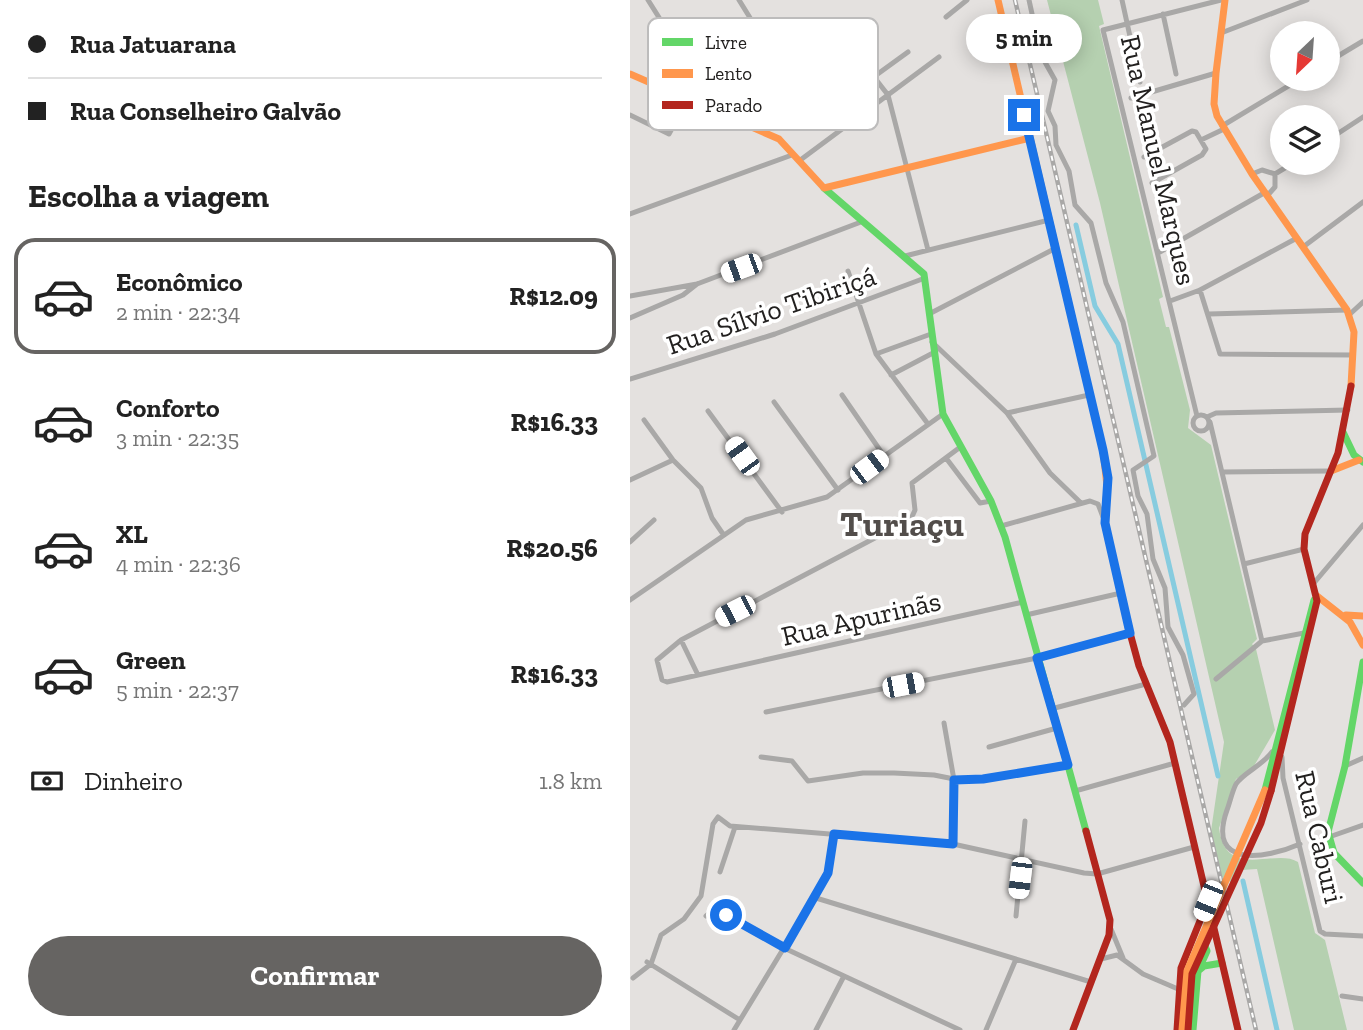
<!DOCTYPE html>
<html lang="pt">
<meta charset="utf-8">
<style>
body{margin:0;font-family:"Zilla Slab",serif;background:#f6f6f6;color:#222;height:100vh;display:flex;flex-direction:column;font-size:26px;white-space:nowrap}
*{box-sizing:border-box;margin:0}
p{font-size:23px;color:#767676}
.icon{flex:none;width:38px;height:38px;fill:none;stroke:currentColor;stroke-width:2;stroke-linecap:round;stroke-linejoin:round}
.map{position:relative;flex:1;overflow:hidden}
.panel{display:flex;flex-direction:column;background:#fff;width:630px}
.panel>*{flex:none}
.top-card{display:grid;align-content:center;height:154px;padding:0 28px;background:#fff}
.needle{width:46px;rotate:205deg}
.controls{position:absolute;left:640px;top:21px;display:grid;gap:14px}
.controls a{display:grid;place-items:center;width:70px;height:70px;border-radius:50%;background:#fff;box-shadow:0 4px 18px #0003;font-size:35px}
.end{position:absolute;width:32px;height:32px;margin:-16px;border:9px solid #1a73e8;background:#fff;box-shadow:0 0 0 4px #fff}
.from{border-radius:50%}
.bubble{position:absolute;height:49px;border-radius:24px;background:#fff;box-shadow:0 4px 18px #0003;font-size:23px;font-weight:700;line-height:49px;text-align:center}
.car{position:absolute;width:21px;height:42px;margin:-21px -10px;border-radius:9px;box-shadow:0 0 5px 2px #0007;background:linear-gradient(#fff 24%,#345 0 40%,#fff 0 76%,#345 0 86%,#fff 0)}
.top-card b{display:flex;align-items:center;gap:24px;height:66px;font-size:26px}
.top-card b+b{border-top:2px solid #e0e0e0}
.top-card i{width:18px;height:18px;background:#222}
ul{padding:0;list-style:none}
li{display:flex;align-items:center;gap:21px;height:116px;margin:0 14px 10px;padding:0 14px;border:4px solid transparent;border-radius:21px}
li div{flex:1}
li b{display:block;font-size:26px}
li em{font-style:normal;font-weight:700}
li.active{border-color:#666462}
li>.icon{width:63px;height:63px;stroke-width:1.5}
h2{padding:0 28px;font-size:32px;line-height:84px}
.pay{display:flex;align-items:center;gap:18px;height:77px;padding:0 28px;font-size:26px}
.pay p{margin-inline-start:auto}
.cta{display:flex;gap:14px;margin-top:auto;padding:14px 28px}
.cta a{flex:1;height:80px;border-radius:42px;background:#666462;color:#fff;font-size:28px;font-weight:700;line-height:80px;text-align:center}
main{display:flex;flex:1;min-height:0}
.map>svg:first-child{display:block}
</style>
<main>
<section class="panel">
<div class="top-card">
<b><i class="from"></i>Rua Jatuarana</b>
<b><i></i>Rua Conselheiro Galvão</b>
</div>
<h2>Escolha a viagem</h2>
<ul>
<li class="active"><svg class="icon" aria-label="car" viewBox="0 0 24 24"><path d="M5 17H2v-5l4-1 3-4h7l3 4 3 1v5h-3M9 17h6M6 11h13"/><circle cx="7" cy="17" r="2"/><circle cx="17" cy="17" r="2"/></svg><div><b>Econômico</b><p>2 min · 22:34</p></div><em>R$12.09</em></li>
<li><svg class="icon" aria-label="car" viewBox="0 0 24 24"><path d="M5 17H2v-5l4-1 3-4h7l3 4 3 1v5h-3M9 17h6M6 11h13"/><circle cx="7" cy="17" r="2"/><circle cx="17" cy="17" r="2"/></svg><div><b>Conforto</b><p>3 min · 22:35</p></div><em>R$16.33</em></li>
<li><svg class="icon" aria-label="car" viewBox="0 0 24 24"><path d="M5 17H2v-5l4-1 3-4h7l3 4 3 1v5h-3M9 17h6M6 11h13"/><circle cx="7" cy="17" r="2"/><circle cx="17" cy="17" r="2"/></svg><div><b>XL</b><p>4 min · 22:36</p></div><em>R$20.56</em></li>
<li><svg class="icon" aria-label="car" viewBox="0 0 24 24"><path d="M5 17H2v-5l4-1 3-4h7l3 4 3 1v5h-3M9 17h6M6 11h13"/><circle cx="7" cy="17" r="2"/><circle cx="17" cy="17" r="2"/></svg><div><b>Green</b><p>5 min · 22:37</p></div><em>R$16.33</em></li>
</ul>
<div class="pay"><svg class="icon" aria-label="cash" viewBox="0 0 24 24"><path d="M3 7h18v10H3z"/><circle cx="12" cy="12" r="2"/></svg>Dinheiro<p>1.8 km</p></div>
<div class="cta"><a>Confirmar</a></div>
</section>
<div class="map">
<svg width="733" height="1030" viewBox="0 0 733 1030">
<rect width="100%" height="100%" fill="#e4e1df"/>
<path fill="#b5d0b0" d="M 417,0 L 468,0 L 474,24 L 469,26 L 533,297 L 529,299 L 536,327 L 539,327 L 560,410 L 558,428 L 581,445 L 627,639 L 622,644 L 626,649 L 645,730 L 621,771 L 606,779 L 589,828 C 596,882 646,847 668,862 L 685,933 L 695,940 L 717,1030 L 664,1030 L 627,869 L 612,870 L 604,884 L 592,877 L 581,831 L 594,742 L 470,203 Z"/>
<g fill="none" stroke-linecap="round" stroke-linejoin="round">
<path stroke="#87ccdf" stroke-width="5" d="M 446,225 L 465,306 L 488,344 L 588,776
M 613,881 L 647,1030"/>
<path stroke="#a9a8a7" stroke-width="5" d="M 18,0 L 67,78
M 399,0 L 411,55 L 425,80 L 418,111 L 425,126 L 426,145 L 439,171 L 445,205 L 461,223 L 476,283 L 493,322 L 524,456 L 503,470 L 508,496 L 517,514 L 523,559 L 535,588 L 538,627 L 553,655 L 564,694 L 554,705
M 492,0 L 510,82
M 533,14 L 546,74
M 316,17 L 337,0
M 591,33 L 677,0
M 698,62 L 733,41
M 244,77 L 258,95 L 298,250
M 238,81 L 278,52
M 51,95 L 122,21 L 109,0
M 501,98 L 586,73
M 0,115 L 39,134 L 57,101
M 592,126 L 670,79
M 571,140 L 594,129
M 698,140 L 733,117
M 514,157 L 562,131 L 566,132 L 576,149 L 572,155 L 522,183
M 169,161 L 309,57
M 622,174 L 632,170 L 645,174
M 645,174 L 663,163
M 637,196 L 645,187 L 645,174
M 0,214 L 162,155
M 673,247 L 733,202
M 528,253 L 634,193
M 275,256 L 419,220
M 218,271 L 246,354 L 298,424
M 570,290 L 590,354 L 723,355
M 0,296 L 67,284 L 231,222
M 540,301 L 570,290 L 667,238
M 299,314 L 426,248
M 579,314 L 717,310
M 720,314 L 733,302
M 0,318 L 53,295 L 67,284
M 302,342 L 377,413 L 420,473 L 451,503
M 246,354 L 301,334
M 261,375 L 303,353
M 0,379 L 145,334 L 295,278
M 212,395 L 254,456
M 144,402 L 208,490
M 78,411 L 152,512
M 377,413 L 459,395
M563 423a8 8 0 1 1 16 0a8 8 0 1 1-16 0Z
M 567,416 L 473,30 L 591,0
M 577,417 L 586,413 L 718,410
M 14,420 L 43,460 L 71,488 L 82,518 L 93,534
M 580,422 L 632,641
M 329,448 L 282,483 L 285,510 L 281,519 L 51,640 L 27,660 L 32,680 L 37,682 L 393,602
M 316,458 L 350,503 L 361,501
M 592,472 L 701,471
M 0,480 L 43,460
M 371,526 L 460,501 L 468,504 L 473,517
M 0,542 L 24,520
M 614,564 L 674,549
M 684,583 L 733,525
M 0,600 L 116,520 L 197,497 L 313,414
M 396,615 L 491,593
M 51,640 L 68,675
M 586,679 L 632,641 L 674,633
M 421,709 L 516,684
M 136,712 L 407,658 L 500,633
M 314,723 L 324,780 L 323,844
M 359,747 L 427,728
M 642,752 C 633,765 613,773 606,784 C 602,792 600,802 597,810 C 576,869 636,859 670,844
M 131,757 L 162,761 L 178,781 L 233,773 L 264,773 L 304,775 L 334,781 L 437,765
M 652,757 L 653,778 L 690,931 L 695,934 L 733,936
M 715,766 L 733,758
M 445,791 L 545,763
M 699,837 L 733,825
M 90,872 L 105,827
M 186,898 L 461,982
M 86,908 L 154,948 L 330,1030
M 76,916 L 87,907
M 386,916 L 395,821
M 481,929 L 493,958
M 471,959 L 487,955 L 513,974 L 548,989
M 17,962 L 110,1020
M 3,978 L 21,964 L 31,935 L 54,919 L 71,896 L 83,824 L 88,817 L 100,826 L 323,844 L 454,873 L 467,874 L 564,847
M 712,996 L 733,999
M 104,1030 L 192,885 L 201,863 L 204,834
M 186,1030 L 214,976
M 356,1030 L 386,959"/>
<path stroke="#63d668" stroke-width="7" d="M 194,188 L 294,274 L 313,414 L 361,501 L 375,537 L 456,831
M 713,432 L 724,455 L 733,462
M 733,662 L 715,766 L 698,832 L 704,853 L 733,883
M 635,790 L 684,600
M 568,971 L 577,951 L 574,944
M 563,1030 L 568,971 L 574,966 L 592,963"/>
<path stroke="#ff974d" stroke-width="7" d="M 368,0 L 473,450 L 477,486
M 595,0 L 586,73 L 584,104 L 587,116 L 622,174 L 717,310 L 724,332 L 721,386
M 0,74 L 149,139 L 194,188 L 400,138
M 701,471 L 729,460
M 687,596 L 720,622 L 733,645
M 716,615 L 733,616"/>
<path stroke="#b3261e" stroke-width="7" d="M 477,486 L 475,523 L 500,633 L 509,666 L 540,742 L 608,1030
M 641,791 L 687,601 L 674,549 L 675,534 L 708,453 L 721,386
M 443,1030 L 479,935 L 480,920 L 456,831
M 547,1030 L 551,968 L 578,901"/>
<g stroke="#a9a8a7" stroke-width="4.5">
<path id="rail" d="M 385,0 L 626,1030"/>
</g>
<use href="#rail" stroke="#fff" stroke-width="2" stroke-dasharray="5" stroke-linecap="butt"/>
<path stroke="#ff974d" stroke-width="7" d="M 552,1030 L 557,971 L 635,790"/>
<path stroke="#b3261e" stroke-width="7" d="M 558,1030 L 562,974 L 631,823 L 641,791"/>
</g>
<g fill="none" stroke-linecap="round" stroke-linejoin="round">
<path stroke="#1a73e8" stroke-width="9" d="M 96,915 L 155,948 L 198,873 L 204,834 L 323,844 L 324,780 L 353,779 L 438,765 L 407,658 L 500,633 L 475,523 L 478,478 L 473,450 L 394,115"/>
</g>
<g text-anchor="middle" stroke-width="7" stroke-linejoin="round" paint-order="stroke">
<g font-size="28" fill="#22201f" stroke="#fff">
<text transform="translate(529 160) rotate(77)" y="10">Rua Manuel Marques</text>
<text transform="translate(141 310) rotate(-19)" y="10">Rua Sílvio Tibiriçá</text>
<text transform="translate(231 618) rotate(-13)" y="10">Rua Apurinãs</text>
<text transform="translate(690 837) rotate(77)" y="10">Rua Caburi</text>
</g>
<g font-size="35" font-weight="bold" fill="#524d4a" stroke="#fff">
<text x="272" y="536">Turiaçu</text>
</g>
</g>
<rect x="18" y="18" width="230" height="112" rx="10" fill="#fff" stroke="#bdbcbc" stroke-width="2"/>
<rect x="32" y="38" width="31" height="8" fill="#63d668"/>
<rect x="32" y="69" width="31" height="9" fill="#ff974d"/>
<rect x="32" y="101" width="31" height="8" fill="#b3261e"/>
<g font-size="19" fill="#22201f">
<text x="75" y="49">Livre</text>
<text x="75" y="80">Lento</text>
<text x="75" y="112">Parado</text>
</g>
</svg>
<div class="controls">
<a><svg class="needle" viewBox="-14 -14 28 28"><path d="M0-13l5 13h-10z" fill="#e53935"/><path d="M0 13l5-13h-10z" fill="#767676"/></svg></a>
<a><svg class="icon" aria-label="layers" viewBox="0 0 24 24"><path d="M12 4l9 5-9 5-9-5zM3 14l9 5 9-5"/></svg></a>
</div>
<i class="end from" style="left:96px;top:915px"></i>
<i class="end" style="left:394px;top:115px"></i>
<div class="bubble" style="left:336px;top:14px;width:116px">5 min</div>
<i class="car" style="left:111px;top:268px;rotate:250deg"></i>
<i class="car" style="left:112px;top:456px;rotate:324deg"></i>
<i class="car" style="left:239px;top:467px;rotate:53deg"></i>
<i class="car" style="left:105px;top:611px;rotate:243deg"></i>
<i class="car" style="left:273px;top:685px;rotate:79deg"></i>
<i class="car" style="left:390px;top:878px;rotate:187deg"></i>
<i class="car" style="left:578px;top:901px;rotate:202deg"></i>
</div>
</main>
